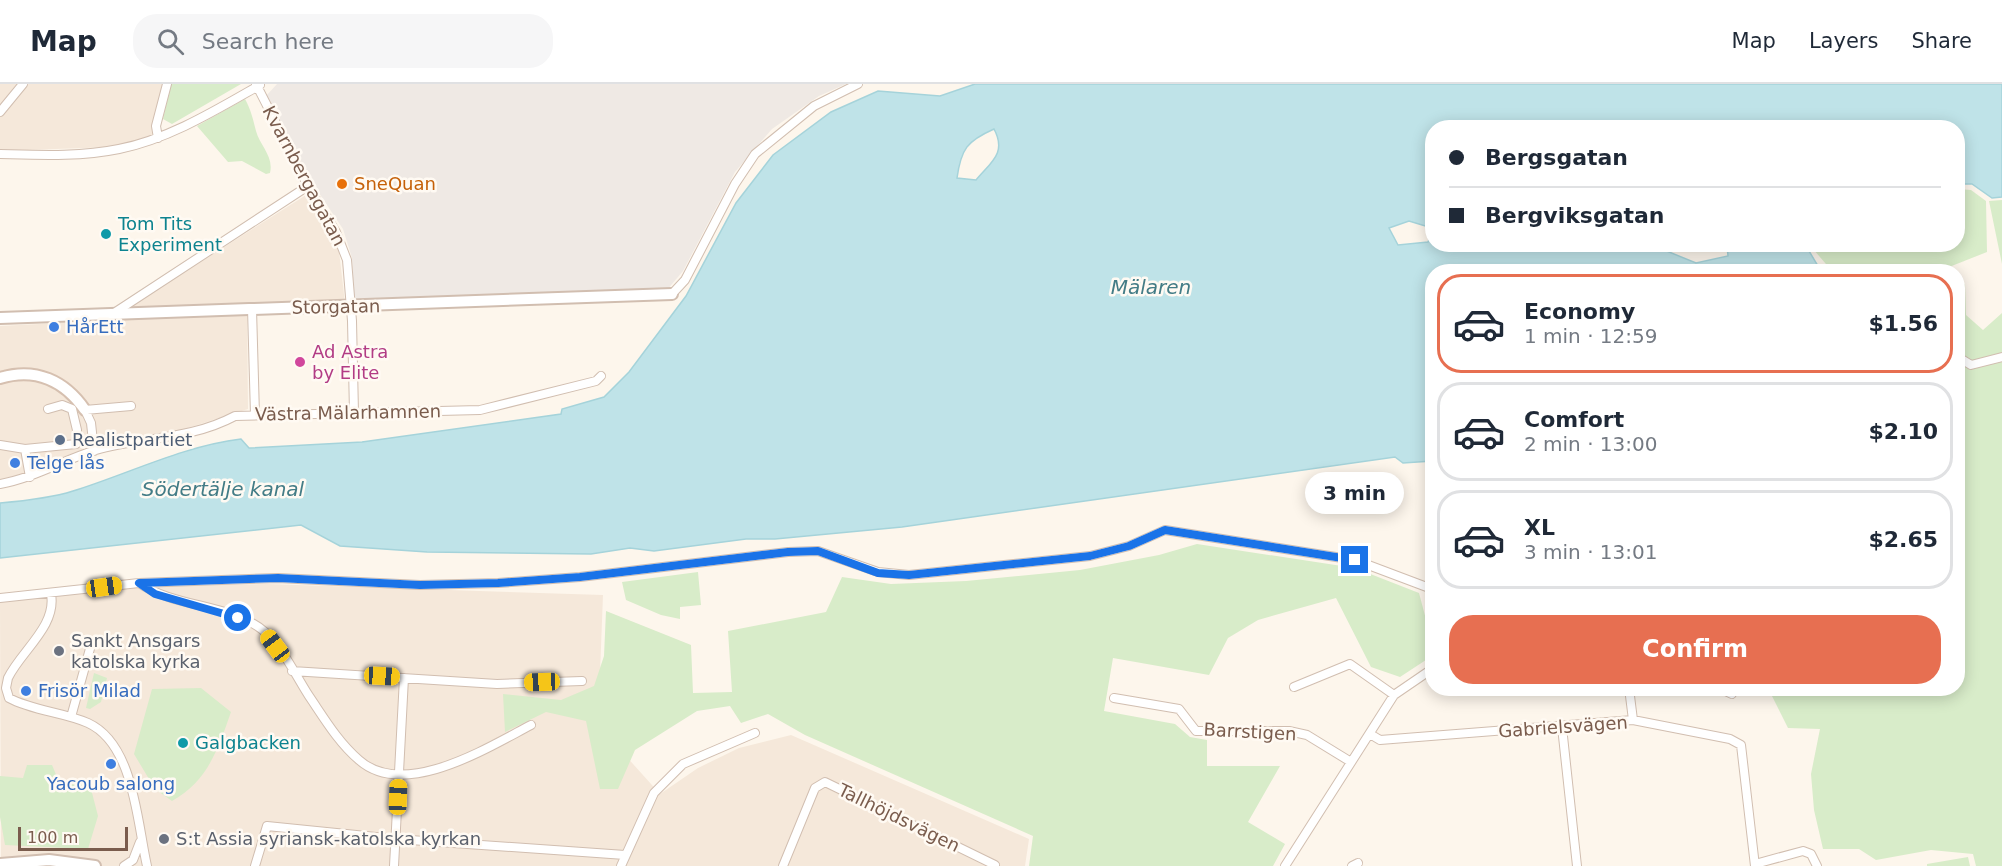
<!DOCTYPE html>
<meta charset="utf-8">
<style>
body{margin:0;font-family:"DejaVu Sans",sans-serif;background:#f6f6f7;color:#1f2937;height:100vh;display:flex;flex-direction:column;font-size:22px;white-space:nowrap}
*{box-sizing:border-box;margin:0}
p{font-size:20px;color:#747a83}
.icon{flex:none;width:33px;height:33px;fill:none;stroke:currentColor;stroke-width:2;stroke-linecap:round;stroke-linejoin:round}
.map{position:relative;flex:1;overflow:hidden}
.sheet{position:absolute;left:1425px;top:180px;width:540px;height:432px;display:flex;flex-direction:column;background:#fff;border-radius:24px;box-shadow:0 3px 15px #0003}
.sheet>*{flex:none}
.hud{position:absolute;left:1425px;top:36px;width:540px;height:132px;border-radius:24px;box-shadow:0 3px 15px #0003;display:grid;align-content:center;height:132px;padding:0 24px;background:#fff}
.scale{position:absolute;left:18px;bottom:15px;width:110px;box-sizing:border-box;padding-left:6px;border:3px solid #7a5c4d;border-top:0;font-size:16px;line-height:21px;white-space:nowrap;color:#7a5c4d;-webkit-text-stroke:4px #fffaf3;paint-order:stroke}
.end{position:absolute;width:27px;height:27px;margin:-14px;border:8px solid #1a73e8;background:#fff;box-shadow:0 0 0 3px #fff}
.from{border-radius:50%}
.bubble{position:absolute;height:42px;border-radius:21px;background:#fff;box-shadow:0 3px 15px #0003;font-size:20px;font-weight:600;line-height:42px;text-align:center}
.car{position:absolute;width:18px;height:36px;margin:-18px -9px;border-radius:8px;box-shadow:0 0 4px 2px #0007;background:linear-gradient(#f5c518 24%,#345 0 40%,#f5c518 0 76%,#345 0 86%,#f5c518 0)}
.hud b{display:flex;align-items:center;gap:21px;height:57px;font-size:22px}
.hud b+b{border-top:2px solid #e0e1e3}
.hud i{width:15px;height:15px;background:#1f2937}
ul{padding:10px 0 0;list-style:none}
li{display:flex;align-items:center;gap:18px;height:99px;margin:0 12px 9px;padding:0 12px;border:3px solid #e0e1e3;border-radius:24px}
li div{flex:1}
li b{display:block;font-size:22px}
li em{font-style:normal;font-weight:600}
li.selected{border-color:#e76f51}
li>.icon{width:54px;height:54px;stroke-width:1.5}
.cta{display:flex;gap:12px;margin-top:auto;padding:12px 24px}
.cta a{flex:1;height:69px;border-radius:24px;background:#e76f51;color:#fff;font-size:24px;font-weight:600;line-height:69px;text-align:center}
header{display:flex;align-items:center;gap:36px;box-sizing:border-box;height:84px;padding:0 30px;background:#fff;border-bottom:2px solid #e0e1e3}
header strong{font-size:28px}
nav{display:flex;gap:33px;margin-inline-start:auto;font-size:21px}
.search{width:420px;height:54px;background:#f6f6f7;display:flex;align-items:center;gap:15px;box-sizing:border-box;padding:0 21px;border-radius:24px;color:#747a83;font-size:22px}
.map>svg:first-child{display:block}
</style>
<header>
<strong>Map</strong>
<div class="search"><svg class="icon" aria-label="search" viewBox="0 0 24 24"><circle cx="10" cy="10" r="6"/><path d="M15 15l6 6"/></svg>Search here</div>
<nav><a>Map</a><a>Layers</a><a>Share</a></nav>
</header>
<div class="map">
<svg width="2002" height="782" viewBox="0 0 2002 782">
<rect width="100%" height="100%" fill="#fdf6ec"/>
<path fill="#f5e8da" d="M 0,0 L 171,0 L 163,35 L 153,52 L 111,63 L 0,67 Z
M 306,111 L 339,167 L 345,219 L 247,221 L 248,325 L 156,354 L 88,366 L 19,394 L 0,396 L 0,242 L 98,237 L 125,226 Z
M 267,500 L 603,511 L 598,641 L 660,710 L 698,684 L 739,664 L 791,651 L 1029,755 L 1025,782 L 1,782 L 0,518 L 126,503 Z"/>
<path fill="#efe9e4" d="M 277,0 L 846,0 L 819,12 L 772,45 L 735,88 L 683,187 L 667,206 L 354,216 L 352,174 L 343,145 L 311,97 L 266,12 Z"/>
<path fill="#d8ecc9" d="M 171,0 L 241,0 L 172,40 L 163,35 Z
M 245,15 C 251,26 253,35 256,47 C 260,62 274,72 270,89 L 266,90 L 242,77 L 228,78 L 197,42 Z
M 1958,105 L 1971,106 L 1986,117 L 1987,168 L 1939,187 L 1832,187 L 1813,165 L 1814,160 L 1958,160 Z
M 2002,116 L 2002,180 L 1989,117 Z
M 1965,200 L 1966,231 L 1983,246 L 2002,229 L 2002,782 L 1976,782 L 1973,770 L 1931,766 L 1876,776 L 1859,765 L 1823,765 L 1814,726 L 1811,690 L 1820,645 L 1788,644 L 1769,606 L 1958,604 L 1958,205 Z
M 1197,460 L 1355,484 L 1419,509 L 1432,558 L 1432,572 L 1400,593 L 1371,583 L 1336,514 L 1258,536 L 1228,554 L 1209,591 L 1113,574 L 1104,627 L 1175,640 L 1190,653 L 1207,656 L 1207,682 L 1280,682 L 1248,738 L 1285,760 L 1273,782 L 1029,782 L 1033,752 L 805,651 L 768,630 L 741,639 L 730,622 L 697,627 L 635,666 L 618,705 L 600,705 L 586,637 L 546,628 L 505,648 L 503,610 L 561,616 L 594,602 L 604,572 L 606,527 L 691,561 L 693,609 L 732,608 L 728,547 L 826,528 L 842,493 L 891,500 L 966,497 L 1080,486 L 1159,471 Z
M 698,488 L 701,521 L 680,523 L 680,535 L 661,531 L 626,516 L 622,498 Z
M 94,589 L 107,594 L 101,618 L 90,625 L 86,624 Z
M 201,604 L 231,628 C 218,665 208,697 172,717 L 155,705 L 134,670 L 152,605 Z
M 27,681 L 52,681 L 60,700 L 90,701 L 98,732 L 88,765 L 5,761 L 0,733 L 0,692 L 23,694 Z
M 1968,773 L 1970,782 L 1927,782 L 1927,780 Z"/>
<path fill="#bfe3e8" stroke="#a5d3da" stroke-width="1.5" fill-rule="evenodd" d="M 975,0 L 2002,0 L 2002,113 L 1992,114 L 1972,100 L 1958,100 L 1958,44 L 1432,44 L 1432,144 L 1409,137 L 1389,144 L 1398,161 L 1428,158 L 1432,148 L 1432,160 L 1652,161 L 1696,179 L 1728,172 L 1727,161 L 1810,161 L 1809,167 L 1821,187 L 1432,188 L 1432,377 L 1403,379 L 1395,373 L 902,443 L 775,455 L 746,455 L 654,467 L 630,464 L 591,470 L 427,468 L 340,462 L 301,441 L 0,474 L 0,419 C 23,417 51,414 73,407 C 128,390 183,362 241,355 L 249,364 L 362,358 L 561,330 L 562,325 L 604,313 L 629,288 L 686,212 L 736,119 L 773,71 L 831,28 L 878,7 L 940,12 ZM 994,45 C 1007,69 991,78 976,96 L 957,94 C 961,65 967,57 994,45 Z"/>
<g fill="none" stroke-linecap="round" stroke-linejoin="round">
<g stroke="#d1beb0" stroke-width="10">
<path id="minor" d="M 256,0 L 308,102 L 336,148 L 347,176 L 352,237 L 354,329
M 0,28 L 23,0
M 158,54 L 156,42 L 167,0
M 0,70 C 39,71 80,73 119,65 C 169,55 216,26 260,1
M 672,210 L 685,196 L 735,100 L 755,70 L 814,22 L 858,0
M 252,225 L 255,331
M 114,229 L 308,102
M 1958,273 L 1971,281 L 2002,273
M 0,361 L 25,365 L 30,393
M 25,365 L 76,360 L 77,346 L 72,325 L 62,321 L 48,325
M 94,367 L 91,339 L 85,326 L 131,322
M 0,400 C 34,394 63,376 96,366 C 142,353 190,356 235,332 L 480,326 L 596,297 L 601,292
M 139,499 C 175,524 233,520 265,548 C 283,564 296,592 309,612 C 324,634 338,658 359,676 C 404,716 487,664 531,641
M 51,510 C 57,542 21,567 8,594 L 6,604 L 9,614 C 33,627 63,628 88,639 C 134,660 137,738 147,782
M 0,514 L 139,499 L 278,494 L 420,501 L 498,499 L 580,493 L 788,468 L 818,467 L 878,488 L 909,491 L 1090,472 L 1129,462 L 1165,446 L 1355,476 L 1432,505
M 292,587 L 497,600 L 582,597
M 1294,603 L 1350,580 L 1394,611
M 1629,604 L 1633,636
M 1719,604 L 1732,610
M 1114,614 L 1179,625 L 1196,647 L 1289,647 L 1307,651 L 1351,678
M 71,633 L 91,561
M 1562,643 L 1577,782
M 1370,650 L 1380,656 L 1633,636 L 1730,655 L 1741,661 L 1755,782
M 1755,780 L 1803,767 L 1811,770 L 1817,782
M 124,782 L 133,776 L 140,758
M 255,782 L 267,742 L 396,755 L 625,771
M 394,782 L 404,594
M 621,782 L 654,709 L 683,680 L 755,649
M 783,782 L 815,704 L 825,698 L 995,781
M 1285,782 L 1394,611 L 1432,585
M 1352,782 L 1358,779"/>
</g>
<g stroke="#d1beb0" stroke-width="14">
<path id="tertiary" d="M 0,234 L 672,210
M 0,780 L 49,776 L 95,782"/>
</g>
<g stroke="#d6c0b0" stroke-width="14">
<path id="secondary" d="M 0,294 C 36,283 65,297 85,326"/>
</g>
<use href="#minor" stroke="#fff" stroke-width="8"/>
<use href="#tertiary" stroke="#fff" stroke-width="10"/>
<use href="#secondary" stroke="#fff" stroke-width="10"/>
</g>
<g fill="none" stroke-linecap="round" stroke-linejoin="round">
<path stroke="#1a73e8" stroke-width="8" d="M 238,534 L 155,510 L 139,499 L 278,494 L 420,501 L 498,499 L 580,493 L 788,468 L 818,467 L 878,489 L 909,491 L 1090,472 L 1129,462 L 1165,446 L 1355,476"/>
</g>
<circle fill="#e8710a" stroke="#fffaf3" stroke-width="2" cx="342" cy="100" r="6"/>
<g fill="#0f9aa8" stroke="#fffaf3" stroke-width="2">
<circle cx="106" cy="150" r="6"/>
<circle cx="183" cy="659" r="6"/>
</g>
<g fill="#3f7fe0" stroke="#fffaf3" stroke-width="2">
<circle cx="54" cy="243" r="6"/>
<circle cx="15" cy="379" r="6"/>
<circle cx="26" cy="607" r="6"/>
<circle cx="111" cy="680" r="6"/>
</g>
<circle fill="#d1479c" stroke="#fffaf3" stroke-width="2" cx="300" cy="278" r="6"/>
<circle fill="#5c6f8a" stroke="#fffaf3" stroke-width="2" cx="60" cy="356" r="6"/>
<g fill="#6b7280" stroke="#fffaf3" stroke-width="2">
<circle cx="59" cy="567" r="6"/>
<circle cx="164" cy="755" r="6"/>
</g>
<g text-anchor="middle" stroke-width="5" stroke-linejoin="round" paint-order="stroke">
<g font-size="18" fill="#7a5c4d" stroke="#fffaf3">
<text transform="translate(304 92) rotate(62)" y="6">Kvarnbergagatan</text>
<text transform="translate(336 223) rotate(-1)" y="6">Storgatan</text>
<text transform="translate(348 329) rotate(-1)" y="6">Västra Mälarhamnen</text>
<text transform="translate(1563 643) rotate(-4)" y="6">Gabrielsvägen</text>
<text transform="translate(1250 648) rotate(3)" y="6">Barrstigen</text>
<text transform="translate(899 734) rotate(26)" y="6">Tallhöjdsvägen</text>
</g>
<g font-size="18" fill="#c56008" stroke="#fffaf3" text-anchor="start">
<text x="354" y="106">SneQuan</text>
</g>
<g font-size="18" fill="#0d838f" stroke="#fffaf3" text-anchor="start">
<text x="118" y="146">Tom Tits<tspan x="118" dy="21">Experiment</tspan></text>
<text x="195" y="665">Galgbacken</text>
</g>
<g font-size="18" fill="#366cbe" stroke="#fffaf3" text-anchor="start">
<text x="66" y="249">HårEtt</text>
<text x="27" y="385">Telge lås</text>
<text x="38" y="613">Frisör Milad</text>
<text x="111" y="706" text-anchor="middle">Yacoub salong</text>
</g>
<g font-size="18" fill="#b23c85" stroke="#fffaf3" text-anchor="start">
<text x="312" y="274">Ad Astra<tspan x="312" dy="21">by Elite</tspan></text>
</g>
<g font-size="18" fill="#4e5e75" stroke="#fffaf3" text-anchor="start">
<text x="72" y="362">Realistpartiet</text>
</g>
<g font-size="18" fill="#5b616d" stroke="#fffaf3" text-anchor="start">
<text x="71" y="563">Sankt Ansgars<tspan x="71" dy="21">katolska kyrka</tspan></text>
<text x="176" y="761">S:t Assia syriansk-katolska kyrkan</text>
</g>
<g font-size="20" font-style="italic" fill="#437c86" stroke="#fffaf3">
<text x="1151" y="210">Mälaren</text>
<text x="223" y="412">Södertälje kanal</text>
</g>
</g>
</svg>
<div class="scale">100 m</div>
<i class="end from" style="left:238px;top:534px"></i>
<i class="end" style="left:1355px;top:476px"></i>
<div class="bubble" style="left:1305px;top:388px;width:99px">3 min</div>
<i class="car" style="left:104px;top:503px;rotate:82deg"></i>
<i class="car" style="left:275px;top:562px;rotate:323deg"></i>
<i class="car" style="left:382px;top:592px;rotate:93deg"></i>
<i class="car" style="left:542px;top:598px;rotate:268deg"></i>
<i class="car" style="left:398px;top:713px;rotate:2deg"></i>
<div class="hud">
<b><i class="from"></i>Bergsgatan</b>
<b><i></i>Bergviksgatan</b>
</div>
<section class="sheet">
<ul>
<li class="selected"><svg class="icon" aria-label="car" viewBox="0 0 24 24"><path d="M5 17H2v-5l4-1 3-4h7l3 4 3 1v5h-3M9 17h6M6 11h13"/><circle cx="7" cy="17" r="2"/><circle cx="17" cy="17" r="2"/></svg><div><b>Economy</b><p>1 min · 12:59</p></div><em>$1.56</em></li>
<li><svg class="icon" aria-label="car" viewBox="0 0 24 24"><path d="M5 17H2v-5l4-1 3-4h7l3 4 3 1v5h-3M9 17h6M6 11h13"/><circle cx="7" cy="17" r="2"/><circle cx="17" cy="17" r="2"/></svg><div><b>Comfort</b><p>2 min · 13:00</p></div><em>$2.10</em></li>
<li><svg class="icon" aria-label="car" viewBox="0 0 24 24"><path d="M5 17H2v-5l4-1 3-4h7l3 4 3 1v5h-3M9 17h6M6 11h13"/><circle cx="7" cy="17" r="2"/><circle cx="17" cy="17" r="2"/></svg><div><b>XL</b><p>3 min · 13:01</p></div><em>$2.65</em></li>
</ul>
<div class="cta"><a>Confirm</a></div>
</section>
</div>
